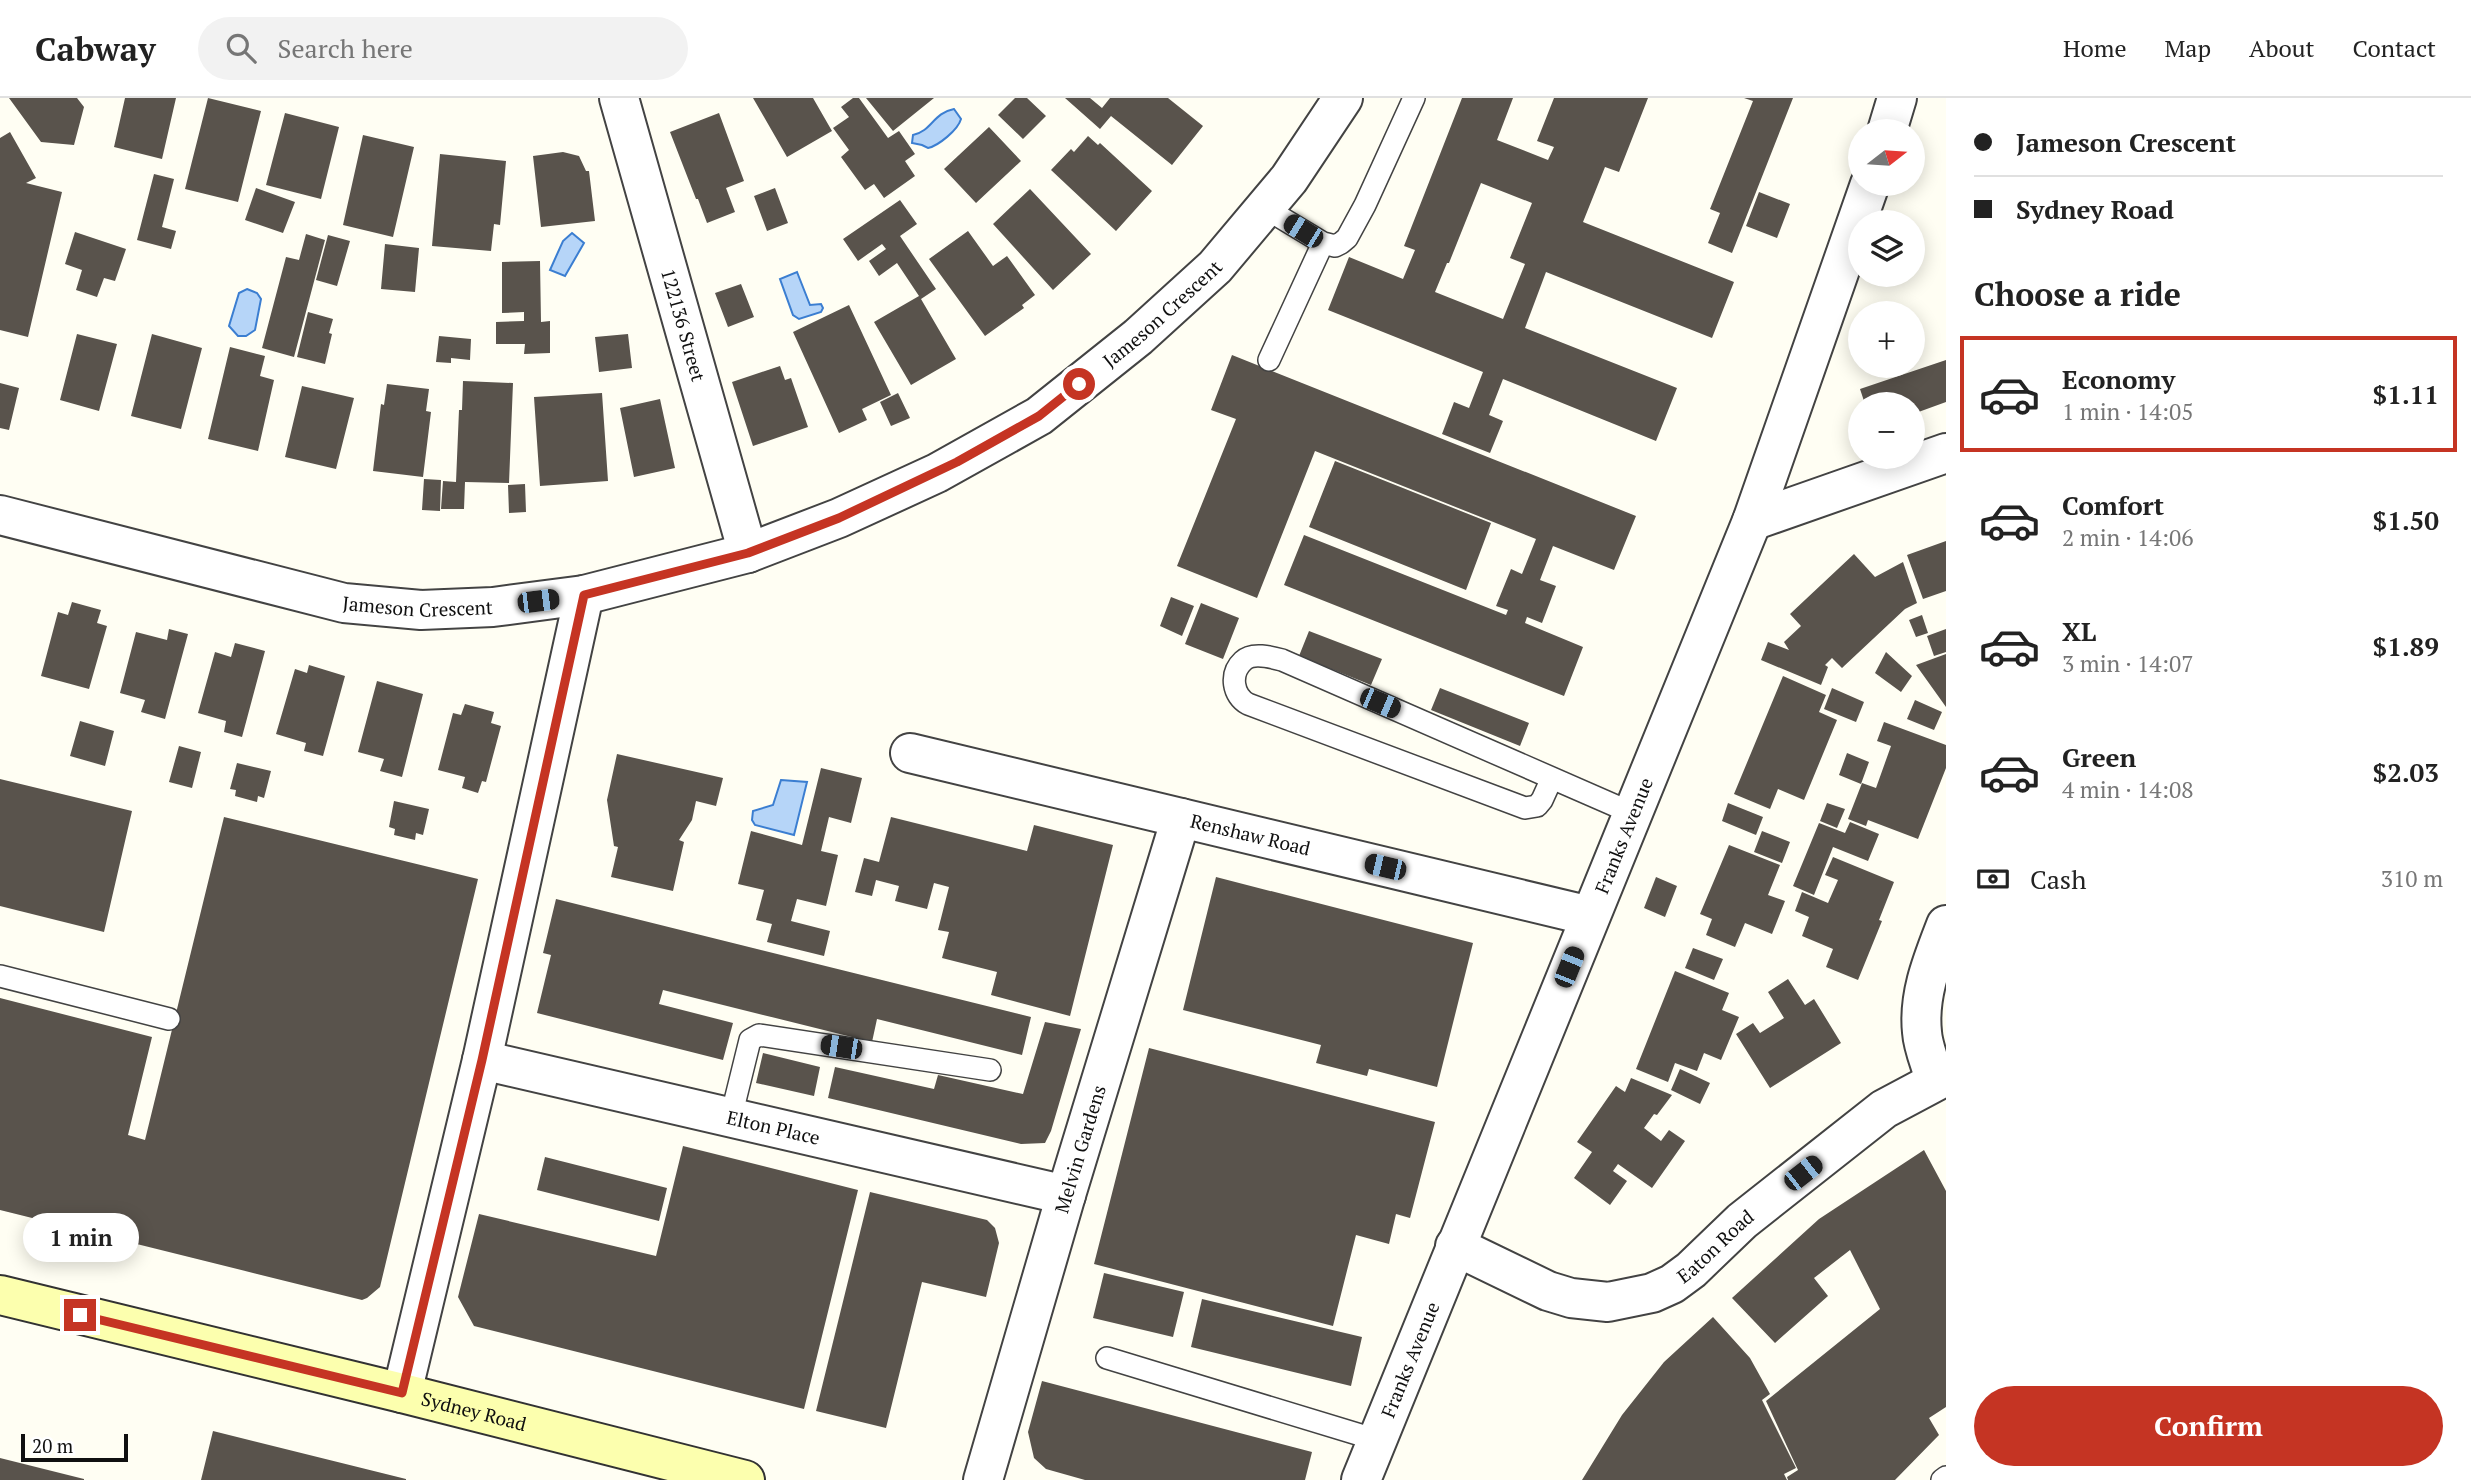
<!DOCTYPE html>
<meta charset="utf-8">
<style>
body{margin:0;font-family:"PT Serif",serif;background:#f2f2f2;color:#222;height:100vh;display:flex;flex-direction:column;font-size:26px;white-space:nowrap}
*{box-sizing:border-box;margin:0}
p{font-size:23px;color:#767676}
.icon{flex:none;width:38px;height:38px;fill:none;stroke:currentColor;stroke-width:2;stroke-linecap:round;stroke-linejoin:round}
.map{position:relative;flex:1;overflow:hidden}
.details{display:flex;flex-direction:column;background:#fff;width:525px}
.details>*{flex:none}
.top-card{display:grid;align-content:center;height:154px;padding:0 28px;background:#fff}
.needle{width:46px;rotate:73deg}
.fabs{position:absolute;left:1848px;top:21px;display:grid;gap:14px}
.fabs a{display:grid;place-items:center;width:77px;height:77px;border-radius:50%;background:#fff;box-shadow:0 4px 18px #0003;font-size:35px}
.scale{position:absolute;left:21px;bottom:18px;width:107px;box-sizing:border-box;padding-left:7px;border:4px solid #101010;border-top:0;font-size:19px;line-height:24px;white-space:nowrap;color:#101010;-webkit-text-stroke:5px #fff;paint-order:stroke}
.end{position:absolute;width:32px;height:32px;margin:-16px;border:9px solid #c53423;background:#fff;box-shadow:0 0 0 4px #fff}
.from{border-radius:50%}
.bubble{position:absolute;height:49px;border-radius:24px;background:#fff;box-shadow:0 4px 18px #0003;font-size:23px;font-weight:700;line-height:49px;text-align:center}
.car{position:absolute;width:21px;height:42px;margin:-21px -10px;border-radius:9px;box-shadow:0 0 5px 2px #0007;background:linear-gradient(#222 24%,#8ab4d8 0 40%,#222 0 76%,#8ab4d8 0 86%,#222 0)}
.top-card b{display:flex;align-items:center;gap:24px;height:66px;font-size:26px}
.top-card b+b{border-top:2px solid #e0e0e0}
.top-card i{width:18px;height:18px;background:#222}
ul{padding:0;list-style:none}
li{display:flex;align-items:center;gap:21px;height:116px;margin:0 14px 10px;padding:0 14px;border:4px solid transparent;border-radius:0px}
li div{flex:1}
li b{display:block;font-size:26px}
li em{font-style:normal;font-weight:700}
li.active{border-color:#c53423}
li>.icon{width:63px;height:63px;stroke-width:1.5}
h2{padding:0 28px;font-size:32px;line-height:84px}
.pay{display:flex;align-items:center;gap:18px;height:77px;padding:0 28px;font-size:26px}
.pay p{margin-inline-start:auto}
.cta{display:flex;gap:14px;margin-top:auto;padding:14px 28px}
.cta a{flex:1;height:80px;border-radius:42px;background:#c53423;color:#fff;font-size:28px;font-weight:700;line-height:80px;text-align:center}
header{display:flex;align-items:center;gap:42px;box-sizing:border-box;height:98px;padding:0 35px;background:#fff;border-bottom:2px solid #e0e0e0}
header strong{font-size:33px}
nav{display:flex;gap:38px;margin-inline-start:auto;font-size:24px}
.search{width:490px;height:63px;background:#f2f2f2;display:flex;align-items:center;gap:18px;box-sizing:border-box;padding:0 24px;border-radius:38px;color:#767676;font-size:26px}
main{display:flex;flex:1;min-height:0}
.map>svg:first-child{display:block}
</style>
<header>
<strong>Cabway</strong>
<div class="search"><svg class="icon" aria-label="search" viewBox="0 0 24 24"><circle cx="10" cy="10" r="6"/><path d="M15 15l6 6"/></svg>Search here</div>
<nav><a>Home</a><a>Map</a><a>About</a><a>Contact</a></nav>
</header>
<main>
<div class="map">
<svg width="1946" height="1382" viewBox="0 0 1946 1382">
<rect width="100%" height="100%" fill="#fffef3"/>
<path fill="#b6d5f8" stroke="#3b7ed1" stroke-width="2" d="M 954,11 L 961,21 C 958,32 938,48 928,50 L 922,47 L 912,45 L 913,37 C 932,33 933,15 954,11 Z
M 572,135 L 584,145 L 565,178 L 550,172 L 563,143 Z
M 797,174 L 810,207 L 821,206 L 823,210 L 821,214 L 799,221 L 793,217 L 780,181 Z
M 247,191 L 257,195 L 261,201 L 255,232 L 246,238 L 238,238 L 229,228 L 239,195 Z
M 781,682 L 807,684 L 794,737 L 755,727 L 752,722 L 753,713 L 773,707 Z"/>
<path fill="#59534c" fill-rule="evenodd" d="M 9,0 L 77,0 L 84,9 L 74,47 L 41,44 Z
M 125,0 L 176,0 L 162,61 L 114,49 Z
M 208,0 L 261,13 L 238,104 L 185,91 Z
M 753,0 L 813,0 L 832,33 L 787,59 Z
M 853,0 L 859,0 L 888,40 L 899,33 L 915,56 L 905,63 L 915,78 L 884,100 L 874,86 L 865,92 L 841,59 L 849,52 L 833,30 L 849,19 L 841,9 Z
M 866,0 L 934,0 L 893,33 Z
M 1015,0 L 1027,0 L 1046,18 L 1023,41 L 998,17 Z
M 1065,0 L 1090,0 L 1102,10 L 1110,0 L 1168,0 L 1203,28 L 1172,67 L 1111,18 L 1100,31 Z
M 1462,0 L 1513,0 L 1497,42 L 1548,62 L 1554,49 L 1537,43 L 1554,0 L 1648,0 L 1619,74 L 1605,69 L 1583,124 L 1734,184 L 1712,240 L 1546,174 L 1525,230 L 1677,290 L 1656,343 L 1503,281 L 1489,317 L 1503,323 L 1490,355 L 1442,336 L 1454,304 L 1469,310 L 1483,274 L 1328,212 L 1349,159 L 1403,181 L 1415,152 L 1404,148 ZM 1481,85 L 1532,105 L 1510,160 L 1525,166 L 1503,221 L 1435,194 L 1447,165 L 1449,165 Z
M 1744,0 L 1793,0 L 1732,155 L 1708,145 L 1720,115 L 1710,111 L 1753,3 Z
M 285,15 L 339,29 L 321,101 L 266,87 Z
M 719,15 L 744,83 L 726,90 L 735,114 L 707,125 L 698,101 L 696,101 L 670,34 Z
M 989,29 L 1021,63 L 976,105 L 944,71 Z
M 10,34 L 36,80 L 26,85 L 62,94 L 28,239 L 0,232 L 0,40 Z
M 363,37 L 414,49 L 393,139 L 343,127 Z
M 1088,38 L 1098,47 L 1100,45 L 1152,93 L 1116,133 L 1051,72 L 1071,51 L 1074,54 Z
M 563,54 L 579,58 L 586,73 L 589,73 L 595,123 L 541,129 L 533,58 Z
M 440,56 L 506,63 L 500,127 L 494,126 L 491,153 L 432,148 Z
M 154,76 L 174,81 L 162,129 L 176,133 L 171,151 L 137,142 Z
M 256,90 L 295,104 L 283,135 L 245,122 Z
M 775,90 L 788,125 L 767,133 L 754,98 Z
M 1030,91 L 1091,156 L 1053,192 L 993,126 Z
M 1759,94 L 1790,106 L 1777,140 L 1746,128 Z
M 900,102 L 917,126 L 900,138 L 936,191 L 921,201 L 956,261 L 911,287 L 874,224 L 919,198 L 897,165 L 879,178 L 869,163 L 886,151 L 882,146 L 858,163 L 843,141 Z
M 968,133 L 993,168 L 1007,158 L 1035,197 L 1022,207 L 1024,210 L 985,238 L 929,161 Z
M 75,134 L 126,151 L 115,183 L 104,180 L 97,199 L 76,192 L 82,172 L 65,166 Z
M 306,136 L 325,142 L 294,259 L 262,250 L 286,159 L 299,162 Z
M 328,137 L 350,143 L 337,188 L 316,182 Z
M 385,146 L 419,150 L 415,194 L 381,191 Z
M 540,163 L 541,224 L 550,223 L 550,255 L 524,256 L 525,246 L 496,246 L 496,224 L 524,223 L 524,214 L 502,215 L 502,164 Z
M 741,186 L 754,219 L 728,229 L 715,195 Z
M 849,207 L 891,297 L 862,311 L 867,322 L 839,335 L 793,234 Z
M 308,214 L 333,221 L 329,235 L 332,236 L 325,266 L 297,259 Z
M 77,236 L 117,246 L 99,313 L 60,302 Z
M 152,236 L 202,250 L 181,331 L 131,318 Z
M 628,236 L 632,270 L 599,274 L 595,239 Z
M 439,238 L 471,241 L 470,262 L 451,260 L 451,265 L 436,264 Z
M 230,249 L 265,258 L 260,278 L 274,282 L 258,353 L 208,341 Z
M 1232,257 L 1636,418 L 1614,472 L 1553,448 L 1540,482 L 1556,488 L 1542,525 L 1527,519 L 1525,525 L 1583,549 L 1564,598 L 1284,487 L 1304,437 L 1506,517 L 1508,512 L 1496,508 L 1511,471 L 1522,476 L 1536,441 L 1315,353 L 1257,500 L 1177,468 L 1236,321 L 1211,312 Z
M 1946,262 L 1946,304 L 1913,316 L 1913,306 L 1865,306 L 1860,291 Z
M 780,268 L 785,282 L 791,280 L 808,329 L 753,348 L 732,284 Z
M 463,283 L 513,285 L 509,385 L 465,384 L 464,411 L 441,411 L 443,383 L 456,384 L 459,312 L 462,312 Z
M 0,285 L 19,290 L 9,332 L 0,330 Z
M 387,286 L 429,291 L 426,313 L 431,314 L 423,379 L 373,373 L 381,306 L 384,307 Z
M 302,288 L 354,300 L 336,371 L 285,359 Z
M 602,295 L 608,383 L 540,388 L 534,299 Z
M 898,295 L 910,320 L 891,328 L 880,304 Z
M 660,301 L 675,370 L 634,379 L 620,310 Z
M 1335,363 L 1491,425 L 1466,492 L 1309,429 Z
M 424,381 L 441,382 L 440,413 L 422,412 Z
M 525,386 L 526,414 L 509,415 L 508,387 Z
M 1946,443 L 1946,493 L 1923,501 L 1907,457 Z
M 1854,456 L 1875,479 L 1903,464 L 1917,505 L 1905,511 L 1842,570 L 1832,560 L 1825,567 L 1828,569 L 1821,587 L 1761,562 L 1768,544 L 1789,552 L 1784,544 L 1801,528 L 1790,516 Z
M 1171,499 L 1194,508 L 1182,538 L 1160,528 Z
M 72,504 L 101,512 L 97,525 L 107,528 L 89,591 L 41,578 L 58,514 L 68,517 Z
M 1201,505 L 1239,520 L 1223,561 L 1185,546 Z
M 1922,517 L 1928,535 L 1916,539 L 1909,522 Z
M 169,531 L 188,536 L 165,621 L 141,614 L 145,602 L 120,595 L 136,534 L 167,542 Z
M 1946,531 L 1946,554 L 1934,558 L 1927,538 Z
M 1309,533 L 1382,561 L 1371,587 L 1299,558 Z
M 235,545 L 265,553 L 242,639 L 224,634 L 226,623 L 198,615 L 215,554 L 231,559 Z
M 1886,554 L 1912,578 L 1901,594 L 1875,575 Z
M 1946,556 L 1946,609 L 1916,567 Z
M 309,567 L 345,578 L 323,658 L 304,653 L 306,645 L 276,636 L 295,571 L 307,575 Z
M 1783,578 L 1826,597 L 1819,614 L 1837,622 L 1804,702 L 1778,691 L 1770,711 L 1734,696 Z
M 377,583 L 423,596 L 402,679 L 380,673 L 384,661 L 358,654 Z
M 1440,590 L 1529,625 L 1520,648 L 1431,612 Z
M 1832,590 L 1864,604 L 1856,624 L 1824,611 Z
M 1915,602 L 1942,614 L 1934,632 L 1907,621 Z
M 465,606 L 494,614 L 491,625 L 501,628 L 486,684 L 482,683 L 478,695 L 462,690 L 465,679 L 438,672 L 453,615 L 461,617 Z
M 80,623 L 114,633 L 105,668 L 70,658 Z
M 1884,624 L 1946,647 L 1946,670 L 1918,741 L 1868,722 L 1866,728 L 1848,721 L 1862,685 L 1876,690 L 1891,648 L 1877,643 Z
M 179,648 L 201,654 L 192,690 L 169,684 Z
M 1847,655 L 1869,664 L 1861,686 L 1839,677 Z
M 617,656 L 723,680 L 716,708 L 696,703 L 692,722 L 679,742 L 684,744 L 673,793 L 611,779 L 618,749 L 614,748 L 607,702 Z
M 237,665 L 271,673 L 264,700 L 258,698 L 257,704 L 235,698 L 236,692 L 230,691 Z
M 821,670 L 862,680 L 851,725 L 829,719 L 821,753 L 838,757 L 826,808 L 797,801 L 791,823 L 830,833 L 824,858 L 767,844 L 772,826 L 756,822 L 764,792 L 738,786 L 751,733 L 802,747 Z
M 0,681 L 132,713 L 104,834 L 0,808 Z
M 394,703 L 429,711 L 423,737 L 416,735 L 415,742 L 394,737 L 395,731 L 389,729 Z
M 1728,705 L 1763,719 L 1756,737 L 1722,723 Z
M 1827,705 L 1845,711 L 1837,730 L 1820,723 Z
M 224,719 L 478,781 L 380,1189 L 367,1200 L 362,1202 L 0,1112 L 0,900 L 152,939 L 128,1037 L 145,1042 Z
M 891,719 L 1027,753 L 1034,727 L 1113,747 L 1070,918 L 991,897 L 997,874 L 942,860 L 949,834 L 938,832 L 949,789 L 934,785 L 927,811 L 895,803 L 899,788 L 876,782 L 872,798 L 855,794 L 864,760 L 879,764 Z
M 1850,724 L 1879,736 L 1868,763 L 1833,749 L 1814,797 L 1793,788 L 1819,725 L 1845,735 Z
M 1762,733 L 1790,744 L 1782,765 L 1754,754 Z
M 1729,747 L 1780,767 L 1768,797 L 1785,803 L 1772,836 L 1745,825 L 1735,849 L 1706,837 L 1712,821 L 1700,816 Z
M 1833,759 L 1894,784 L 1879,822 L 1882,823 L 1858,882 L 1826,869 L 1833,851 L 1802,838 L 1809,819 L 1795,813 L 1802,794 L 1828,805 L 1838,782 L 1825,777 Z
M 1216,779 L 1473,845 L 1437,989 L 1369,971 L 1367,978 L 1316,965 L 1321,947 L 1183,912 Z
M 1656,779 L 1677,788 L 1665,819 L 1644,810 Z
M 556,801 L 1031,919 L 1022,957 L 877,921 L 872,944 L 663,892 L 659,906 L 733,925 L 723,962 L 537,915 L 551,857 L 543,855 Z
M 1693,850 L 1723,861 L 1714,882 L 1685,870 Z
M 1675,873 L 1729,895 L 1722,912 L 1739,919 L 1721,962 L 1704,955 L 1697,973 L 1675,965 L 1668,984 L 1636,971 Z
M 1788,881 L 1805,907 L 1814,901 L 1841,945 L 1770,990 L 1736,936 L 1753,925 L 1760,935 L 1784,920 L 1768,894 Z
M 1045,924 L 1081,931 L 1051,1033 L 1045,1045 L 1021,1046 L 828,1000 L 835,969 L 934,991 L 938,977 L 1023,996 Z
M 1149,950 L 1435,1024 L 1410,1120 L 1396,1116 L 1389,1146 L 1356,1137 L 1333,1228 L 1094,1166 Z
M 763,955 L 820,969 L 814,998 L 756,985 Z
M 1680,971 L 1710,985 L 1700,1006 L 1671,992 Z
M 1631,980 L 1672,997 L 1657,1017 L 1654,1016 L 1644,1030 L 1661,1043 L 1669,1032 L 1685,1043 L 1652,1090 L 1618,1066 L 1613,1073 L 1627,1083 L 1610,1107 L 1574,1080 L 1592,1054 L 1577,1044 L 1616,988 L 1625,994 Z
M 683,1048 L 858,1092 L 804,1311 L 474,1228 L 458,1199 L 479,1116 L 656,1158 Z
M 1924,1052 L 1946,1093 L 1946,1309 L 1929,1320 L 1939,1337 L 1895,1382 L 1788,1382 L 1787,1379 L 1798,1372 L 1766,1303 L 1880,1211 L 1850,1152 L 1814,1180 L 1828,1198 L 1775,1245 L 1732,1200 L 1819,1121 Z
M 545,1059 L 667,1090 L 659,1123 L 537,1092 Z
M 870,1094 L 987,1122 L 995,1130 L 999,1145 L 986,1199 L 922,1184 L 886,1330 L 816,1313 Z
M 1104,1175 L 1184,1194 L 1173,1239 L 1093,1220 Z
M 1202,1201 L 1362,1239 L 1351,1288 L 1191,1249 Z
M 1713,1219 L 1750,1260 L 1770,1296 L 1762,1302 L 1796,1370 L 1784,1376 L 1787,1382 L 1582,1382 L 1622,1317 L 1664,1264 Z
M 1042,1283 L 1312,1354 L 1305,1382 L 1085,1382 L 1046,1371 L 1034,1360 L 1028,1334 Z
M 213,1333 L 406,1381 L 406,1382 L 201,1382 Z
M 0,1360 L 84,1381 L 84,1382 L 0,1382 Z"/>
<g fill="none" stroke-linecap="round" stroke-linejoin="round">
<g stroke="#434343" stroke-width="24">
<path id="lane" d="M 1265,110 L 1323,145 L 1335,148 L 1341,145 L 1347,140 L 1365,107 L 1414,0
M 1269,262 L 1323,145
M 1552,680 L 1542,702 L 1537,708 L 1525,710 L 1248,606 C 1233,598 1229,576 1243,563 C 1252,554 1271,559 1282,562 L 1632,715
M 0,878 L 169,921
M 731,1019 L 750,942 L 759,937 L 990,972
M 1107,1260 L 1377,1342
M 1942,1382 L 1946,1379"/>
</g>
<g stroke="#434343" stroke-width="42">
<g id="street">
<path id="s1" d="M 619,0 L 748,455"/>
<path d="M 1887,33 L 1897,0"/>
<path id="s2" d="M 0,417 L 344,505 L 421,512 L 493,509 L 584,497 L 748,455 L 839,420 L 937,375 L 1039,318 L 1138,239 L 1215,169 L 1289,81 L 1343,0"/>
<path d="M 1752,423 L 1946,355"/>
<path id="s3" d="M 910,655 L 1590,818"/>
<path id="s4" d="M 482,962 L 1066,1097"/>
<path d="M 1935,982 C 1931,967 1923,950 1922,934 C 1918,896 1933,861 1946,827"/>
<path id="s5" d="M 1455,1148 L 1548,1193 L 1571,1200 L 1608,1204 L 1652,1195 L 1672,1186 L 1691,1172 L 1742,1123 L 1884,1011 L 1946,978"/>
<path d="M 402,1295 L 482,962 L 584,497"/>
<path id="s6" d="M 983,1382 L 1066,1097 L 1181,720"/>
<path id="s7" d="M 1361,1382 L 1752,423 L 1870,86"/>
</g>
</g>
<g stroke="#323232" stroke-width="42">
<g id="secondary">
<path id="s8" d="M 0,1197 L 402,1295 L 745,1382"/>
</g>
</g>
<use href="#lane" stroke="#fff" stroke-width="21"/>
<use href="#street" stroke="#fff" stroke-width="38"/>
<use href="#secondary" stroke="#fcffae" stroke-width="38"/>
</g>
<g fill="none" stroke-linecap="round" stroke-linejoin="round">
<path stroke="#c53423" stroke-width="9" d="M 80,1217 L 402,1295 L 482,962 L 584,497 L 748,455 L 839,420 L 957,364 L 1039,318 L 1079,286"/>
</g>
<g text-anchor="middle" stroke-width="7" stroke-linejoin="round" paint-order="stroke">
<g font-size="19" fill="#101010" stroke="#fff">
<text dy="7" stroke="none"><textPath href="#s2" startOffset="1248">Jameson Crescent</textPath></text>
<text dy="7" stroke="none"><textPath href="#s1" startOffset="236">122136 Street</textPath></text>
<text dy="7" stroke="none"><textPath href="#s2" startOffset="429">Jameson Crescent</textPath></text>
<text dy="7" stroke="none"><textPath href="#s3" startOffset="350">Renshaw Road</textPath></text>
<text dy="7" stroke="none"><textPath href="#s7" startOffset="696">Franks Avenue</textPath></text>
<text dy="7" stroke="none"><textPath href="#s4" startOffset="299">Elton Place</textPath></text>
<text dy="7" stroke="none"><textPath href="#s6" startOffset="345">Melvin Gardens</textPath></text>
<text dy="7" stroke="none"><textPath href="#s5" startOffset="289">Eaton Road</textPath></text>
<text dy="7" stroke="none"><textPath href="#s7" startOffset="130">Franks Avenue</textPath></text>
<text dy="7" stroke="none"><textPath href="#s8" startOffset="488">Sydney Road</textPath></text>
</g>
</g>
</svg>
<div class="fabs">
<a><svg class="needle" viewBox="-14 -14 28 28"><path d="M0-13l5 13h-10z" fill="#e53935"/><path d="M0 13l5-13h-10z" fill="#767676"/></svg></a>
<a><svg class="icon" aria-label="layers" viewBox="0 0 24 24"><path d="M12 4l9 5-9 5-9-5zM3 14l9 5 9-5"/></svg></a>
<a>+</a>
<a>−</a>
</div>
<div class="scale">20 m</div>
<i class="end from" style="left:1079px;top:286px"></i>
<i class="end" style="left:80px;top:1217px"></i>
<div class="bubble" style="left:23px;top:1115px;width:116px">1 min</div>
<i class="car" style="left:1303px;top:133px;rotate:302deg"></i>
<i class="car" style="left:538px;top:503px;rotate:83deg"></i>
<i class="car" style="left:1380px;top:605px;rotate:113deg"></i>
<i class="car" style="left:1385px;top:769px;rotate:283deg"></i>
<i class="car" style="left:1569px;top:869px;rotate:22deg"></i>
<i class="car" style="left:841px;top:949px;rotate:279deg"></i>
<i class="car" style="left:1803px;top:1075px;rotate:52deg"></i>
</div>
<section class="details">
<div class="top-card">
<b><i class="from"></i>Jameson Crescent</b>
<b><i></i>Sydney Road</b>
</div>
<h2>Choose a ride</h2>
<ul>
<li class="active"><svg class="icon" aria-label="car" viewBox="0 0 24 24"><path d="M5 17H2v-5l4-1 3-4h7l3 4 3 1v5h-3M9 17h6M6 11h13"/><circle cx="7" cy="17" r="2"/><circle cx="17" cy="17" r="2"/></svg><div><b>Economy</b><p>1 min · 14:05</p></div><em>$1.11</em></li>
<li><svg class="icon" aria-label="car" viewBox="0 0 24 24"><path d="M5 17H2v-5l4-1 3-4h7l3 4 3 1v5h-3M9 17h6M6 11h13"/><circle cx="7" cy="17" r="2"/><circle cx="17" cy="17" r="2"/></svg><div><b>Comfort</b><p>2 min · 14:06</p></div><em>$1.50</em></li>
<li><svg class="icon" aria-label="car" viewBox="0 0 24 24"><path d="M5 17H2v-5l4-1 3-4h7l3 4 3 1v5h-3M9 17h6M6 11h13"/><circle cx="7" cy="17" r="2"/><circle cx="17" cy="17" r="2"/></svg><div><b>XL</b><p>3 min · 14:07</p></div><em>$1.89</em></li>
<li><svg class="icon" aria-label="car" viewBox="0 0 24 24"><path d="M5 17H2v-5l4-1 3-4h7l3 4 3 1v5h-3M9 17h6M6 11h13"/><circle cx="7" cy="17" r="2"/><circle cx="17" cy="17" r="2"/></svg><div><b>Green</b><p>4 min · 14:08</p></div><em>$2.03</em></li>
</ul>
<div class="pay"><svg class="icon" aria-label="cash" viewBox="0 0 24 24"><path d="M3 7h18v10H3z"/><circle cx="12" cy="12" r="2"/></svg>Cash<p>310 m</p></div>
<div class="cta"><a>Confirm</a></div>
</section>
</main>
